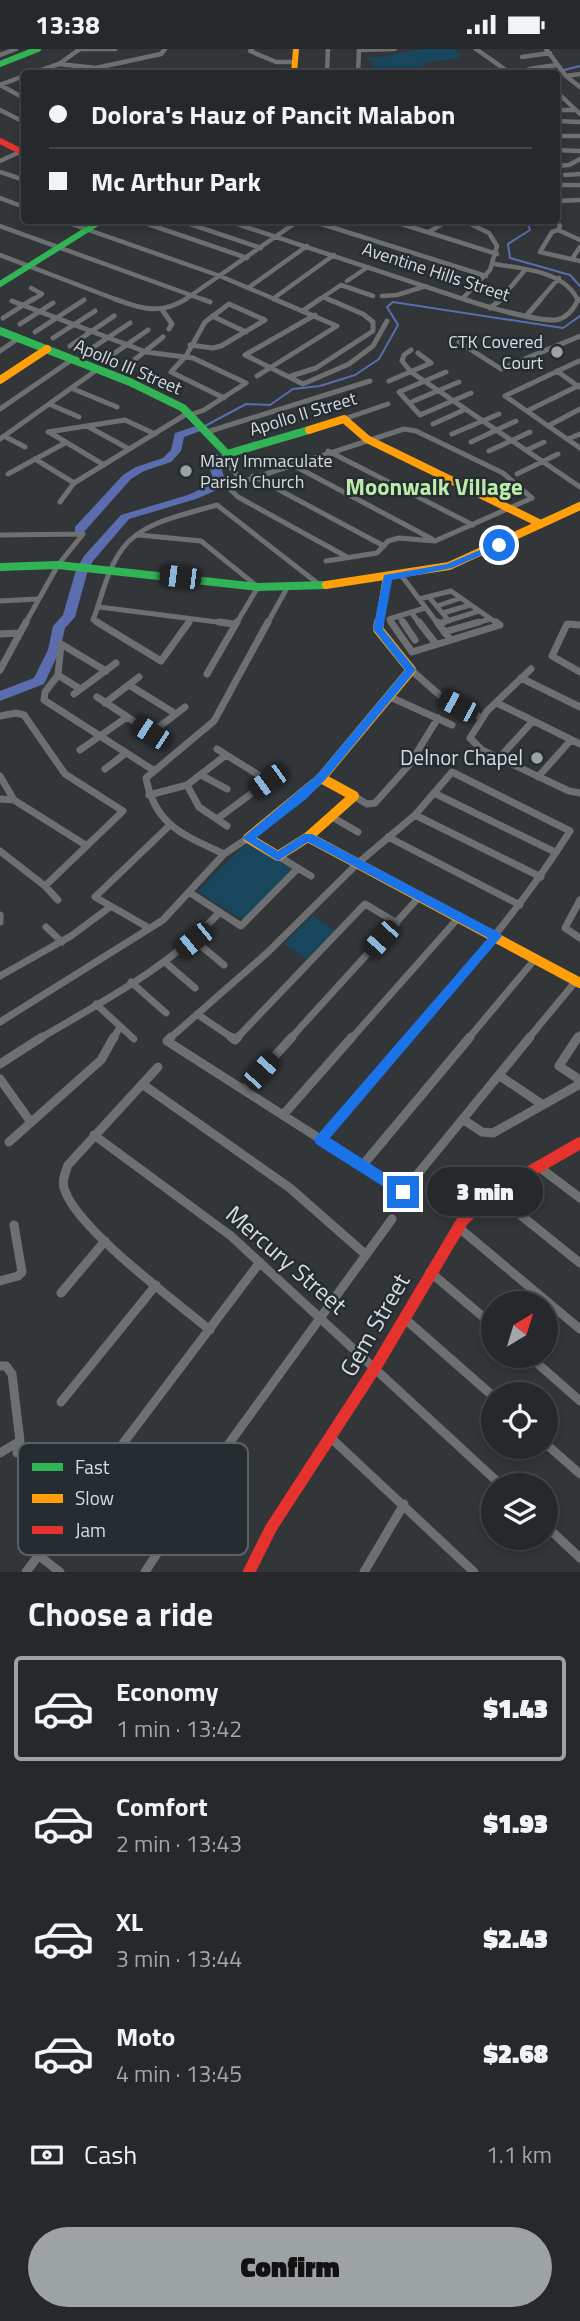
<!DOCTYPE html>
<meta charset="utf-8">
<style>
body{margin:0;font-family:"Titillium Web",sans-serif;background:#2e3033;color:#f1f3f6;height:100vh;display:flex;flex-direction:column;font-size:26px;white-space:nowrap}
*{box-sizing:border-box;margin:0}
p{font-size:23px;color:#a4a6a9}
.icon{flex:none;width:38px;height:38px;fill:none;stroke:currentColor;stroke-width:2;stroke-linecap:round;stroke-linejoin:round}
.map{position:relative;height:1523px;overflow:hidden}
.sheet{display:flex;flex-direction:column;background:#26282b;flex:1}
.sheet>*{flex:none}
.hud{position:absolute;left:21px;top:21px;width:539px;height:154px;border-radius:7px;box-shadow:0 4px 10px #0003,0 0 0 2px #424447;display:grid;align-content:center;height:154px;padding:0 28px;background:#26282b}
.needle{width:46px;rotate:38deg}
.tools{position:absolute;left:481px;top:1242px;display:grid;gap:14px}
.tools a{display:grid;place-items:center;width:77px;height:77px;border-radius:50%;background:#26282b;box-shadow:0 4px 10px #0003,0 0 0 2px #424447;font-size:35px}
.end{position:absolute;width:32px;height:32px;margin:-16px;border:9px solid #1a73e8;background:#fff;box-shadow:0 0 0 4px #fff}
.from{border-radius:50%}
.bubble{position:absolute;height:49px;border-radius:24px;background:#26282b;box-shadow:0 4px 10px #0003,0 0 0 2px #424447;font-size:23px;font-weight:800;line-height:49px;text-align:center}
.car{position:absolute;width:21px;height:42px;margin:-21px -10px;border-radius:9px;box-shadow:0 0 5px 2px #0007;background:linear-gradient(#222 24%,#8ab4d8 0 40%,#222 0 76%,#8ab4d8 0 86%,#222 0)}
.hud b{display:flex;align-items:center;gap:24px;height:66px;font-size:26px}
.hud b+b{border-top:2px solid #424447}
.hud i{width:18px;height:18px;background:#f1f3f6}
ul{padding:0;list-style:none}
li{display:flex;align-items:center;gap:21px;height:105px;margin:0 14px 10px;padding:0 14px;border:4px solid transparent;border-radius:7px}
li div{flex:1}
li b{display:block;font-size:26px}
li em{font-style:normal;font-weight:800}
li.on{border-color:#9da2a5}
li>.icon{width:63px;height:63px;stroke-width:1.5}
h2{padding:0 28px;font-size:32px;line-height:84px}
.pay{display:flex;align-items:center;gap:18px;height:77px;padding:0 28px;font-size:26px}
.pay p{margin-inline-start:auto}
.primary-button{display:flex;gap:14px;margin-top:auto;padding:14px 28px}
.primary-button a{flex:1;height:80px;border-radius:42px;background:#9da2a5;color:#111;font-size:28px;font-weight:800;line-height:80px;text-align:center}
.status{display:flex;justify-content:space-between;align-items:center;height:49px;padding:0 35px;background:#26282b;direction:ltr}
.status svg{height:19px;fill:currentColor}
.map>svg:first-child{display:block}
</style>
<div class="status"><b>13:38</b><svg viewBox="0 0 49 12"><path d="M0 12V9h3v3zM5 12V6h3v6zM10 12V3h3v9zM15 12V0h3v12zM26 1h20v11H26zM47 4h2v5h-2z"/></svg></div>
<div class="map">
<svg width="580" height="1523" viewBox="0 0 580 1523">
<rect width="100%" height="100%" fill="#323639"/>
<path fill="#18465c" d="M 422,0 L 454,0 L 462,5 L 458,7 L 460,9 L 422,14 L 425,16 L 390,24 L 373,23 L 372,12 L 367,11 L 368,8 L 375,9 Z
M 248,793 L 292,820 L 243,871 L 197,842 Z
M 312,866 L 335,881 L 307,910 L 284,895 Z"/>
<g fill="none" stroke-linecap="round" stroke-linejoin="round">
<path stroke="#5c6daf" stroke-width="2" d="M 552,24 L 580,17
M 527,172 L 530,181 L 508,195 L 510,209 L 570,226 L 580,237
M 205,377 L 246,355 L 270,356 L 293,340 L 320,337 L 355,326 L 379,310 L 398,276 L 387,258 L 393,253 L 563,279 L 580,267"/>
<path fill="#5c6daf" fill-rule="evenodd" d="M 202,375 L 207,378 L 206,380 L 184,388 L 181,402 L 171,413 L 144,422 L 131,430 L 83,484 L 75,484 L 75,478 L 123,426 L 136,418 L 163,409 L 171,401 L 175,384 Z
M 216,405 L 221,408 L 220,413 L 226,436 L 224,438 L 196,450 L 129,470 L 93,512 L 88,521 L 75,568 L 65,579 L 60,601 L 44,635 L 0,652 L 0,642 L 34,629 L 48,601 L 53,577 L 63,566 L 76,521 L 84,507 L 121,466 L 188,446 L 214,434 L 208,413 L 212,406 Z"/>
<path stroke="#6e6f71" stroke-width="4.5" d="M 252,0 L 250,2 L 276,13 L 295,13
M 476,0 L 510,24
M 546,0 L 566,27 L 580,38
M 359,1 L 395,0
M 0,6 L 16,0
M 522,8 L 550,4
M 59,15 L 96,19 L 161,5 L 165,0
M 529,20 L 557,16
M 33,24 L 59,15 L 80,0 L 115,0
M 327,24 L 328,0
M 358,24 L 359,0
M 566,27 L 580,25
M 0,36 L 24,49
M 0,36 L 24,27
M 556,42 L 580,65
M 0,61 L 24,73
M 556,61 L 575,61
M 556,72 L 580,73
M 556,87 L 580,87
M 556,101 L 580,102
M 0,112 L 24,101
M 556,117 L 569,116 L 580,110
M 0,123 L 24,131
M 565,126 L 580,125
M 556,136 L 580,136
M 0,149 L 24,158
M 556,152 L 580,151
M 556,171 L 560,177 L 558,181
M 63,172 L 220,227 L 279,252
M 139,172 L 247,209
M 181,172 L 261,199
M 228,172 L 469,252
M 312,172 L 486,227
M 392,172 L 497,205
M 0,177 L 207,252
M 558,181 L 552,183 L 540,203 L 580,212
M 558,181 L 580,191
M 429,183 L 447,172
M 0,206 L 120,252
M 572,210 L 580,198
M 495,215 C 523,220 566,222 578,252
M 347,232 L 368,218
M 248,239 L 307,197
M 382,247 L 397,246 L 426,237
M 323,248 L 332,252
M 274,249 L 334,206
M 463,249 L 490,221 L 497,197 L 489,184 L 464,172
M 31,252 L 42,245 L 31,239
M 183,252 L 298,172
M 317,252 L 341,236 L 373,247
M 499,252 L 525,221
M 539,252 L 559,229"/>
<path stroke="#6e6f71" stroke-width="5" d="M 115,250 C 141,260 161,266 186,250
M 202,250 L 210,253
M 464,250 C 483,257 536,272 555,271 C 566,270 575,259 578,250
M 12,252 L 146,303 L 193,309 L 246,334 L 204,361 L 190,366
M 490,259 L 502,250
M 304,261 L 320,250
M 163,262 L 172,275 L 169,280
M 527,266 L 541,250
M 212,267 L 246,283
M 3,269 L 33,250
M 20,275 L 53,254
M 35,283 L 84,251
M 53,289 L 95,262
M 459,293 L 501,320 L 580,287
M 190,296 L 213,299 L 221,297 L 265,271
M 70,297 L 114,267
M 411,301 L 404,306 L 402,312 L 411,323 L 580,438
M 0,302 L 19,289
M 86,303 L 130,274
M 245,306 L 303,335 L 349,315 L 373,297 L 387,272
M 245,306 L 315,266
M 109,308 L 148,281
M 133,312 L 163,288
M 579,312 L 505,347 L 580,399
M 557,322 L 579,338
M 446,323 L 399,343 L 420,366 L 471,344
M 257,327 L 337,277 L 274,250
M 291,327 L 316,319 L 373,282 L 373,273 L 363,265 L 328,250
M 389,332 L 431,314 L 418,304
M 71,339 L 117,358
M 224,349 L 171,323 L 186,307 L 205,273 L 229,255 L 265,271
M 409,354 L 459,333
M 49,355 L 79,368
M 0,360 L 73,310
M 527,362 L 580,336
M 344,370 L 388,355
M 433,375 L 466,360
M 87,377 L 129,400
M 548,377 L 580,360
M 48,383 L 125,371 L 155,385
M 49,383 L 104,416
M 207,383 L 370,332
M 452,385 L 499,365
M 4,387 L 25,398
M 0,390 L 98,320
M 568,390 L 580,385
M 471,393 L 516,372
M 527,401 L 544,393
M 328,402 L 473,476
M 489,402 L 530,383
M 227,405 L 222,409 L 238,427
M 35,410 L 74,434
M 291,415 L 432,490
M 8,425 L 65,394
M 517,425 L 558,405
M 253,427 L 384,497
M 60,453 L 74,434 L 188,364
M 0,486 L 83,485
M 139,486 L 201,492 L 258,538 L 236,575
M 326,512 L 377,504 L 388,492 L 399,489 L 435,492 L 532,449 L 503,424 L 416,382 L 404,380 L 232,436 L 231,441 L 238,448 L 347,508
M 401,526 L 438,575
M 429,548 L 449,572
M 419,550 L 451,542 L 498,575
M 0,552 L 37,550
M 437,557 L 461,549
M 99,558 L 233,575
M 411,563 L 420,575
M 443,564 L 470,556
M 399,567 L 404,575
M 25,575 L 58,516 L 83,485
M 99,575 L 93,571 C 102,548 107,520 123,499 C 143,472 187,465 217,456 L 321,537
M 188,575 L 191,570
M 267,575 L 287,539
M 392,575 L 389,570 L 425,559
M 438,575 L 479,562
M 473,575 L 490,570"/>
<path stroke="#6e6f71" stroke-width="7" d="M 97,573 L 161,612 L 189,573
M 219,573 L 234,575
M 391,573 L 412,603 L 500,576 L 496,573
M 403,573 L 415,591
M 419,573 L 436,595
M 437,573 L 450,590
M 438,575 L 444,573
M 580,576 L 567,575 L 552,607 L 580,623
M 444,583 L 479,573
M 0,585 L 19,584
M 531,620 L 487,662 L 470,689 L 482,701 L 569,742 L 580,744
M 0,621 L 26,573
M 411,621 L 443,649 L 482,669
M 106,622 L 61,595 L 58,626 L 45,643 L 44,651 L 153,721
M 207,625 L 237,573
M 58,626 L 80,640
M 521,629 L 580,658
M 129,636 L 176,665
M 74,645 L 116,614
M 388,647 L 452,676
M 97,648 L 158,688
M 105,654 L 139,628
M 497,654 L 580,695
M 0,667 L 16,664 L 24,666 L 65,725 L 123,762 L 45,837
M 151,684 L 185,658
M 217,700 L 268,732
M 80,701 L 127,668
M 499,709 L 533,672
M 105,720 L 126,704
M 201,726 L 227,740
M 0,727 L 14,751 L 87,797
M 538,728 L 571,691
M 187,736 L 199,758 L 227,777
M 434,744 L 555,803
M 149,746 L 187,736 L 226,706
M 354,747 L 367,755 L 375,754 L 409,716 L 438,669
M 0,750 L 14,751
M 415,766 L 541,828
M 332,768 L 358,783
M 217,770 L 275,727
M 388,788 L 520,856
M 0,802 L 45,837 L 58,851
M 224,805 C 184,786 155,777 146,729 L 214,672 L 268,573
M 278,807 L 311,827
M 189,843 L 241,877 L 298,819
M 580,851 L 565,879 L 580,889
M 0,866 L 0,873
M 46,878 L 62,893
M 149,879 L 95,848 L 169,777
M 194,891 L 224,916
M 166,914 L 195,939
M 0,927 L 71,887 L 110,858
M 131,933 L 166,964
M 96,955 L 134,990
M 197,965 L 234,990
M 0,973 L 163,871 L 224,805 L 248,789
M 39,990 C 106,950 166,921 220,863
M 113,990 L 120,978
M 169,990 L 268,903 L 358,814 L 415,766 L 452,723 L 570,782 C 523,857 465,923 407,990
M 236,990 L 365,855 L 397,874
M 290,990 L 421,846
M 351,990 L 460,867
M 468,990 L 536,909
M 528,990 L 576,932
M 577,990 L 580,986"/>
<path stroke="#6e6f71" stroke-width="9" d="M 171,988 L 167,992 L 403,1143 L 530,988
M 231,988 L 235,991 L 238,988
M 578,988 L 559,1017 L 580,1031
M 0,1015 L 42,988
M 158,1018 L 68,1116 C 65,1125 61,1133 65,1142 C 80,1182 174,1251 210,1281
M 500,1027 L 543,1056
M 0,1030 L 30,1072
M 142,1035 L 290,1139 L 365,1205
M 244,1041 L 292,988
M 283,1066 L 352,988
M 464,1071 L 482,1083 L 493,1084 L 580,1035
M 94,1086 L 231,1187 L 502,1437
M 321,1090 L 409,988
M 9,1093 L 101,1011 L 114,988
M 362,1117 L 470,988
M 539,1118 L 580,1149
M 493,1144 L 580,1214
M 458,1178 L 580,1280
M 430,1223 L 494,1277
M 0,1232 L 18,1227 L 22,1223 L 14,1176
M 61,1244 L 105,1192
M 404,1269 L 494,1348
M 529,1307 L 580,1352
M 0,1317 L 6,1317 L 12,1325 L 20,1392 L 17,1404
M 61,1353 L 156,1236
M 331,1389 L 474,1523
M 546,1395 L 580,1425
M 0,1404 L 20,1392
M 546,1477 L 580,1509
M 38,1506 L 60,1523
M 26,1523 L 260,1213
M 145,1523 L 228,1396 L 392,1170
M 364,1523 L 404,1455"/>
<path stroke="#30b455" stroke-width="6" d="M 0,15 L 38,0
M 0,235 L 101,172"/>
<path stroke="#30b455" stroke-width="8" d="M 0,282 L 130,333 L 183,359 L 227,405 L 309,381
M 0,518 L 58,516 L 258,538 L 326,536"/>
<path stroke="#ff9f0a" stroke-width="6" d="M 294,24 L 296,0"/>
<path stroke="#ff9f0a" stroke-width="8" d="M 0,331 L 47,300
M 309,381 L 344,370 L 367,390 L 541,475
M 326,536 L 449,517 L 580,457
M 379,575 L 387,528"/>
<path stroke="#ff9f0a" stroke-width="10" d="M 321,729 L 354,747 L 308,788 L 278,807 L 248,789 Z
M 321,729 L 411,621 L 378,580 L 379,573
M 308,788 L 580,934"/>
<path stroke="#e5322d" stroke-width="6" d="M 0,92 L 24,104"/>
<path stroke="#e5322d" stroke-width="12" d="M 249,1523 L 271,1479 L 375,1319 L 463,1171 L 493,1144 L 580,1094"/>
</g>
<path fill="#1a73e8" d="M 496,494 L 504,496 L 452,519 L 392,531 L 383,580 L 416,621 L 325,731 L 306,750 L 256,789 L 278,802 L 304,785 L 312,785 L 500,884 L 502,887 L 330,1089 L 408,1139 L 408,1148 L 403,1150 L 316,1095 L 314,1090 L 488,889 L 308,793 L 278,812 L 242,789 L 317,726 L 405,621 L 373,580 L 384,526 L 447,515 Z"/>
<g fill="#9da2a5" stroke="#252d31" stroke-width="2.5">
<circle cx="557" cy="303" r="7"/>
<circle cx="186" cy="422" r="7"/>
<circle cx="537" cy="709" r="7"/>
</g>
<g text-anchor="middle" stroke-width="5" stroke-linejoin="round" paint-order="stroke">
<g font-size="18" fill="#d7dcdf" stroke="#252d31">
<text transform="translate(436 223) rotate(18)" y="6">Aventine Hills Street</text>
<text transform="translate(128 318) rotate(23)" y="6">Apollo III Street</text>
<text transform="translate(303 365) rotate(-17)" y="6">Apollo II Street</text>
</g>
<g font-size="18" fill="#d7dcdf" stroke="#252d31" text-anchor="end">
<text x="543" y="299">CTK Covered<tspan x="543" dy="21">Court</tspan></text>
<text x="200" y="418" text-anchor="start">Mary Immaculate<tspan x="200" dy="21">Parish Church</tspan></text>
</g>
<g font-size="21" fill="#d7dcdf" stroke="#252d31" text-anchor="end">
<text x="523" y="716">Delnor Chapel</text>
</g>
<g font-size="23" font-weight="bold" fill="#bbebaa" stroke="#252d31">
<text x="434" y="446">Moonwalk Village</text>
</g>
<g font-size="24" fill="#d7dcdf" stroke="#252d31">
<text transform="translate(286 1211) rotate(41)" y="8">Mercury Street</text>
<text transform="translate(375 1276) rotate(-60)" y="8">Gem Street</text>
</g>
</g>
<rect x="18" y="1394" width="230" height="112" rx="10" fill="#252d31" stroke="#5a6265" stroke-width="2"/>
<rect x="32" y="1414" width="31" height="8" fill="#30b455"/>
<rect x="32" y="1445" width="31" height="9" fill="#ff9f0a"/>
<rect x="32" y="1477" width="31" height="8" fill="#e5322d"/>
<g font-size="19" fill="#d7dcdf">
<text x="75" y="1425">Fast</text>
<text x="75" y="1456">Slow</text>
<text x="75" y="1488">Jam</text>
</g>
</svg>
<div class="tools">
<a><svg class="needle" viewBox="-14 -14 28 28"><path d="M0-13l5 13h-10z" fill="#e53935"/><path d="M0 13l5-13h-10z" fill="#a4a6a9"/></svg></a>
<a><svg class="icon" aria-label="locate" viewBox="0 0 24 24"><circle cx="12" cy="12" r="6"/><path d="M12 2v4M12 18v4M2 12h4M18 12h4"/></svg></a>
<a><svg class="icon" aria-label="layers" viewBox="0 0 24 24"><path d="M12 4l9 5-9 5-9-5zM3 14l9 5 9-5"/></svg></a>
</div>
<i class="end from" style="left:499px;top:496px"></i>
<i class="end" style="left:403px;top:1143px"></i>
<div class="bubble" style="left:427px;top:1118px;width:116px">3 min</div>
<i class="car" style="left:180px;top:528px;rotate:277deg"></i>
<i class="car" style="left:458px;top:657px;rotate:298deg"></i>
<i class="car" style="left:151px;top:684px;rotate:303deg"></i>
<i class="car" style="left:268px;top:732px;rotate:234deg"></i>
<i class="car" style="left:381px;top:890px;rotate:222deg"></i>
<i class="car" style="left:194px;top:891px;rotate:231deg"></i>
<i class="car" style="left:261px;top:1022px;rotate:42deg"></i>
<div class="hud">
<b><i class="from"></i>Dolora's Hauz of Pancit Malabon</b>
<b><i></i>Mc Arthur Park</b>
</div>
</div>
<section class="sheet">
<h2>Choose a ride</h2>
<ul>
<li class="on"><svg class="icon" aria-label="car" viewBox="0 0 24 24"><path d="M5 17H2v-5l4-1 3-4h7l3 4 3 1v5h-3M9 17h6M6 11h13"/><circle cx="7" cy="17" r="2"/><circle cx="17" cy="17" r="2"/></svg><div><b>Economy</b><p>1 min · 13:42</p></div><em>$1.43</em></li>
<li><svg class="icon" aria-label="car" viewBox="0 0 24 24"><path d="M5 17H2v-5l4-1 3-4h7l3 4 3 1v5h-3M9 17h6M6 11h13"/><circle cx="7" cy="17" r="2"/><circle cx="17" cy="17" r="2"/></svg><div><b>Comfort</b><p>2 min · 13:43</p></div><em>$1.93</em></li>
<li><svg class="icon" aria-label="car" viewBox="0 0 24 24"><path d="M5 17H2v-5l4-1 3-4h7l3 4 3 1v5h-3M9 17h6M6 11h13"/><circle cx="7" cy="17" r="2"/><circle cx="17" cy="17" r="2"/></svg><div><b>XL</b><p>3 min · 13:44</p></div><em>$2.43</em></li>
<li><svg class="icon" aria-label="car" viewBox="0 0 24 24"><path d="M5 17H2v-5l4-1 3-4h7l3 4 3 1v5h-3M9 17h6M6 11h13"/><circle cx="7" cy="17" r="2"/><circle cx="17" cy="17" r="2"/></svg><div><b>Moto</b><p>4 min · 13:45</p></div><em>$2.68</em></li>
</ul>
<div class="pay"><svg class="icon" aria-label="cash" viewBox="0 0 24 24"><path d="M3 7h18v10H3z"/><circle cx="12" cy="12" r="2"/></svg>Cash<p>1.1 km</p></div>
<div class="primary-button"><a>Confirm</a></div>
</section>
